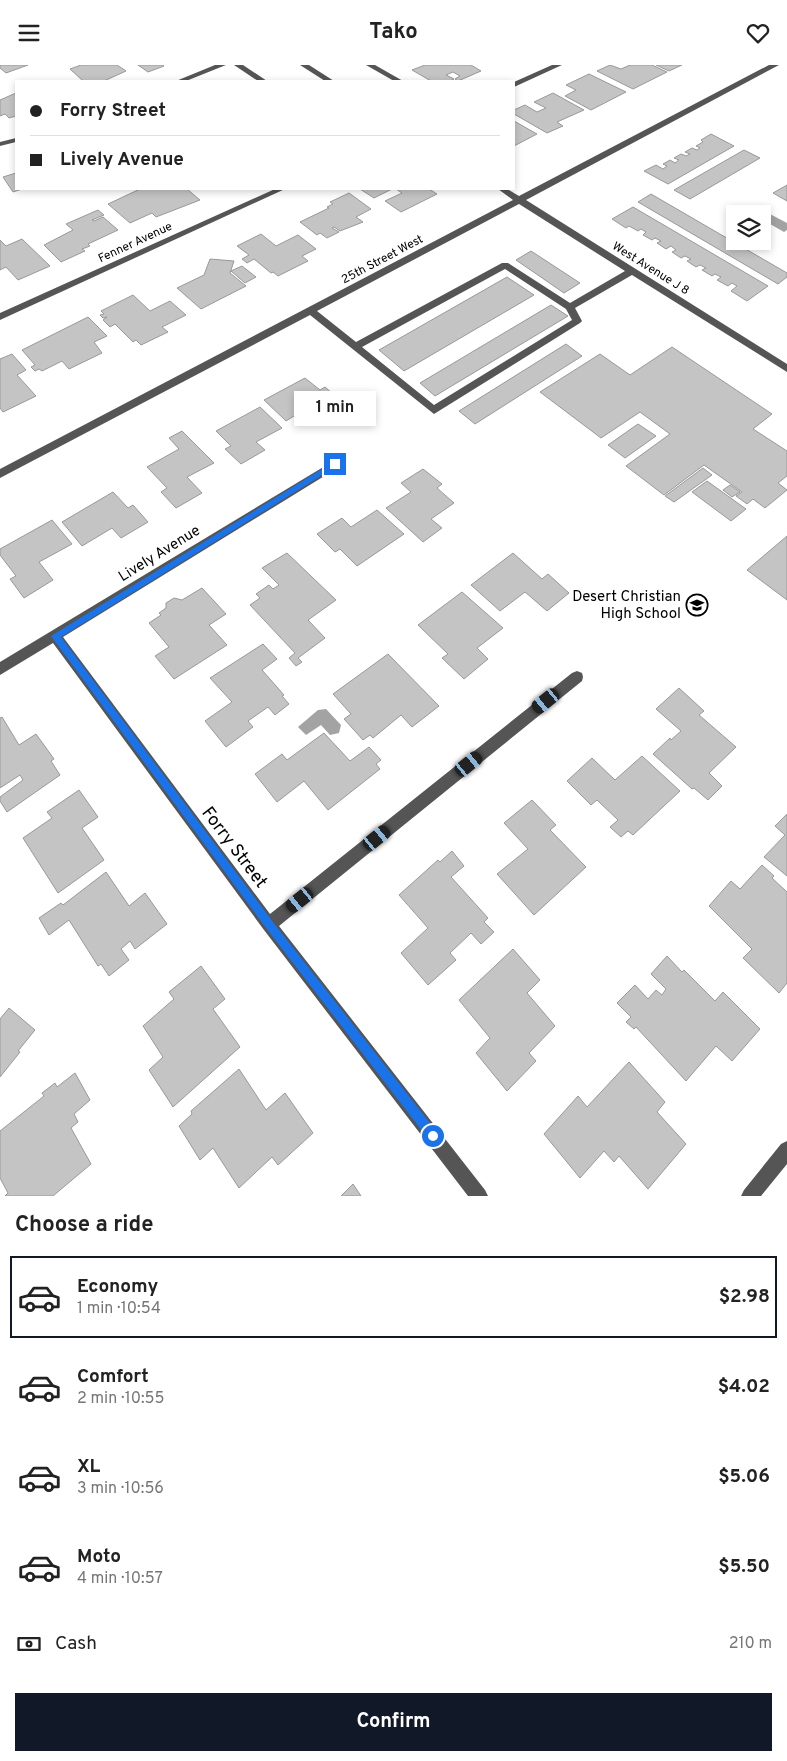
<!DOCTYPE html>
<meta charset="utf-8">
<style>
body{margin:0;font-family:Overpass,sans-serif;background:#f6f6f6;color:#222;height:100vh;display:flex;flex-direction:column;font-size:19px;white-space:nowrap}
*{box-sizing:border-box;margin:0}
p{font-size:16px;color:#767676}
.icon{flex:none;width:28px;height:28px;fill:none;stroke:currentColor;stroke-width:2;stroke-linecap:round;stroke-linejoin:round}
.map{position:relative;height:1131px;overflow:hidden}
.details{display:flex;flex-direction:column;background:#fff;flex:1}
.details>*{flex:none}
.top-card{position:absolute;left:15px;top:15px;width:500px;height:110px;border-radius:0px;box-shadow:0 2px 8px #0003;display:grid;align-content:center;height:110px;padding:0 15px;background:#fff}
.tools{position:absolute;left:726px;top:140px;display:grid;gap:10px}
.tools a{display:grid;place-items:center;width:45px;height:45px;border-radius:0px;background:#fff;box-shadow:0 2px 8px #0003;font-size:25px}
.end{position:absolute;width:22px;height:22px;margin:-11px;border:6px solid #1a73e8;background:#fff;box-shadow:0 0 0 2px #fff}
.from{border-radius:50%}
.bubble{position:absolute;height:35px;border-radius:0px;background:#fff;box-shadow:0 2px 8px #0003;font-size:16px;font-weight:700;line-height:35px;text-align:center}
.car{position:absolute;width:15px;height:30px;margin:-15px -8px;border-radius:6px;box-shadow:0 0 4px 1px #0007;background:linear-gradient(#222 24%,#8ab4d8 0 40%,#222 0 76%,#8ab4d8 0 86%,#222 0)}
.top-card b{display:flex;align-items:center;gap:18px;height:48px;font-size:19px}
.top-card b+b{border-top:1px solid #e0e0e0}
.top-card i{width:12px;height:12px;background:#222}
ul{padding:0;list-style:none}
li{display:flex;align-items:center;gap:15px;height:82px;margin:0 10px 8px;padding:0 5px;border:2px solid transparent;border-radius:0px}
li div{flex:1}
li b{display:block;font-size:19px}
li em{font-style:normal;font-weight:700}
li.selected{border-color:#111827}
li>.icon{width:45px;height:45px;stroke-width:1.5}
h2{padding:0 15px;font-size:22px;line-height:60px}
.pay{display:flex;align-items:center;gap:12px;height:55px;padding:0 15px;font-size:19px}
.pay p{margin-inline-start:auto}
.cta{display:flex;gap:10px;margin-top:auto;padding:10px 15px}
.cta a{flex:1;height:58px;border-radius:0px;background:#111827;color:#fff;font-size:20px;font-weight:700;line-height:58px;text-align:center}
header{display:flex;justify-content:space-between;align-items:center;height:65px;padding:0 15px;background:#fff;font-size:22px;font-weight:700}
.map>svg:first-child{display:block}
</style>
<header><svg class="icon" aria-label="menu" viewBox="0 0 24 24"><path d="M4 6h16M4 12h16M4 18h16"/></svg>Tako<svg class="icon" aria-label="heart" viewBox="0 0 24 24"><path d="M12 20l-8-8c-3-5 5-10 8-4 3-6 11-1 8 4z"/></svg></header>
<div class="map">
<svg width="787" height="1131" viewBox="0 0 787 1131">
<rect width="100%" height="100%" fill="#fff"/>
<path fill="#a3a3a3" d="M 768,148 L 787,158 L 787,165 L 784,167 L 763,155 L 763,151 Z
M 326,644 L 341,660 L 339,668 L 330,670 L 321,660 L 306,670 L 298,662 L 318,645 Z"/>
<path fill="#c4c4c4" stroke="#999" d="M 0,0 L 28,0 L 6,8 L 0,3 Z
M 81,0 L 117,0 L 126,6 L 104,16 L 83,16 L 70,4 Z
M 138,0 L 163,0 L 164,1 L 148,7 Z
M 425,0 L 471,0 L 481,6 L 458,16 L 455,14 L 460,11 L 453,7 L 446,10 L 454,14 L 450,16 L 431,16 L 412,5 Z
M 610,0 L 621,4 L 630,0 L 652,0 L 667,7 L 633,24 L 597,6 Z
M 656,0 L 682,0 L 669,6 Z
M 589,9 L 626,27 L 591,45 L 565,31 L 576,25 L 566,20 Z
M 16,28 L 16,51 L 9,53 L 5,49 L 0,51 L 0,35 Z
M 553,28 L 584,45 L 557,57 L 563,61 L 547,68 L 514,49 L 514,45 L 525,40 L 537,47 L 546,43 L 534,37 Z
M 514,56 L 537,69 L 514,81 Z
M 711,69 L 734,81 L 668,119 L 644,106 L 656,100 L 663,104 L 667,101 L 663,99 L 670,95 L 675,98 L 679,95 L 674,93 L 681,89 L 686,91 L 690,89 L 685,87 L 692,83 L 697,85 L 700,83 L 696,81 L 703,77 L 701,75 Z
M 744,85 L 760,93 L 690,134 L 674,125 Z
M 16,108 L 16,124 L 22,124 L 13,127 L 3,112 Z
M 787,120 L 787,136 L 773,128 Z
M 140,124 L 187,124 L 200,135 L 156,152 L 152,148 L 130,158 L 108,139 Z
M 360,124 L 392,124 L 374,133 Z
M 396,124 L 429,124 L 437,129 L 401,147 L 385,136 L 402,128 Z
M 349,128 L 371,144 L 356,152 L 363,157 L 340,166 L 334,162 L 332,163 L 339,167 L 327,173 L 320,168 L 317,170 L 300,157 L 329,143 L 327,142 L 333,139 L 330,137 Z
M 651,129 L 787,208 L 787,212 L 778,219 L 638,137 Z
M 633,142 L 768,221 L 747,236 L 731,226 L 737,221 L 732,218 L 728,221 L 717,215 L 721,212 L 715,209 L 712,211 L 702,205 L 706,203 L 700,200 L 696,202 L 687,196 L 691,194 L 685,191 L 681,193 L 672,187 L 676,185 L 671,181 L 666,184 L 657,178 L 661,176 L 655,173 L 652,175 L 643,170 L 646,167 L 641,164 L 638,166 L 629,161 L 626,163 L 612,154 Z
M 98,145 L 104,150 L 92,155 L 94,156 L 103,152 L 118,165 L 88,179 L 90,181 L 82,184 L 85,186 L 61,197 L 44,180 L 73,165 L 66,159 Z
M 261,169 L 276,181 L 298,170 L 316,184 L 302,191 L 308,196 L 278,211 L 273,207 L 271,208 L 254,194 L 247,198 L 242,194 L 249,190 L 237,181 Z
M 22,174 L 50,201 L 18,215 L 6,202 L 0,205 L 0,175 L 6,181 Z
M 531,186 L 580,218 L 564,228 L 516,195 Z
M 210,194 L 234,196 L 230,208 L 246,221 L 201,244 L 177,223 L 204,210 Z
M 242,201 L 256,212 L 245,218 L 231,206 Z
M 507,212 L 534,230 L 404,306 L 379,285 Z
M 133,230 L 150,246 L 170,236 L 186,250 L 162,262 L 168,267 L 141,280 L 136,275 L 133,277 L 115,259 L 110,262 L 103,255 L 107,252 L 103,253 L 100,250 L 104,249 L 101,246 Z
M 551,240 L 568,251 L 435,331 L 420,318 Z
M 88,252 L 107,271 L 94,277 L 102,288 L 69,304 L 62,296 L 42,306 L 39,304 L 35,306 L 31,302 L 35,300 L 22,285 Z
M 566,279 L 582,291 L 475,359 L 459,346 Z
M 672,282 L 772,349 L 753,364 L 787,386 L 787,411 L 778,418 L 787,425 L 765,443 L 753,434 L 747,439 L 736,431 L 742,427 L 704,400 L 664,430 L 626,401 L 670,369 L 640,347 L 601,373 L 540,327 L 600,289 L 630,310 Z
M 12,289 L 26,305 L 17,310 L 36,331 L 3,347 L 0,343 L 0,294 Z
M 305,313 L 320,325 L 325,322 L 341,336 L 319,349 L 310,341 L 286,356 L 264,335 Z
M 260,342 L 282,363 L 256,377 L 265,385 L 241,399 L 225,384 L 231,381 L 216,366 Z
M 638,359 L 656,371 L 625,393 L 608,380 Z
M 182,366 L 214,398 L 187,412 L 202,428 L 176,443 L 161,427 L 167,423 L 147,402 L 179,384 L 169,373 Z
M 703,403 L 712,410 L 674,437 L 665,431 Z
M 423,404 L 442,419 L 437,423 L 454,438 L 431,454 L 442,463 L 423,477 L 386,443 L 411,427 L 401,418 Z
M 707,416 L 746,444 L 731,456 L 692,427 Z
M 730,420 L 740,427 L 732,432 L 723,425 Z
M 113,427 L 128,443 L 133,440 L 148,457 L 121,473 L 112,463 L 82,481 L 62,457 Z
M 377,445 L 404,469 L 357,501 L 340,484 L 335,487 L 317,469 L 342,453 L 351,462 Z
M 52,455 L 72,479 L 39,497 L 53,515 L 24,533 L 10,514 L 16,511 L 0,490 L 0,484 Z
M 787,471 L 787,535 L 747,505 Z
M 287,488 L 336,535 L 308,555 L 325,573 L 298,593 L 302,597 L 296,601 L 289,593 L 295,588 L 250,540 L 260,533 L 256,529 L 269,520 L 273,524 L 279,520 L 262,503 Z
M 513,488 L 542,514 L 548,509 L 569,528 L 547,546 L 525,527 L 500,546 L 471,520 Z
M 202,523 L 226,549 L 209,560 L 227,580 L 174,614 L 155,591 L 169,582 L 149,558 L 161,550 L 159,548 L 166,543 L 166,538 L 174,533 L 182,535 Z
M 462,527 L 503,563 L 477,583 L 488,594 L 464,614 L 442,593 L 448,589 L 418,560 Z
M 263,579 L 277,594 L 262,605 L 284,630 L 282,631 L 289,639 L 275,650 L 268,642 L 248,656 L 253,662 L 226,682 L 205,656 L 232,637 L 210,613 Z
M 388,589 L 439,641 L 412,662 L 401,650 L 373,673 L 370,670 L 363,675 L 344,654 L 351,649 L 333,629 Z
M 679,623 L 704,646 L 699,650 L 736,682 L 709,708 L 722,721 L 708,735 L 694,723 L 692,724 L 653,689 L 670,673 L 671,675 L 681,666 L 656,644 Z
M 2,652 L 19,680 L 36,669 L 54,694 L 51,696 L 60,710 L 7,747 L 0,736 L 0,732 L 23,715 L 20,710 L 0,723 L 0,653 Z
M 324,668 L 350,696 L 369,682 L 381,695 L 376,699 L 380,704 L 328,745 L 304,716 L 277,737 L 255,709 L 282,689 L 287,695 Z
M 642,691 L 680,726 L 633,770 L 628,766 L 621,772 L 610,762 L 618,755 L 597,735 L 591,740 L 567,716 L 592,693 L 615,715 Z
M 79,725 L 98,752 L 82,763 L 104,795 L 58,828 L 23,773 L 52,753 L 47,747 Z
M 532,735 L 556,760 L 550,765 L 586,802 L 534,850 L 497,809 L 528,784 L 504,758 Z
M 787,749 L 787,811 L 764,792 L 785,770 L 775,761 Z
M 452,786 L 464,801 L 451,812 L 488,853 L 484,857 L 494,867 L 481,879 L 471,868 L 450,888 L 456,895 L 428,920 L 401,888 L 428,863 L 399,830 L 438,795 L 440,797 Z
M 762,800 L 774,811 L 772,813 L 787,827 L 787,918 L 779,928 L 743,893 L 752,884 L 709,841 L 731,816 L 740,824 Z
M 106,807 L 129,841 L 145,828 L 167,859 L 135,884 L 130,876 L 121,884 L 129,895 L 109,911 L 101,899 L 98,901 L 69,855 L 49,870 L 39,853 L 61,838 L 63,840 Z
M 513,884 L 540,915 L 527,928 L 555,961 L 529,988 L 536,996 L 507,1026 L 476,988 L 490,973 L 459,935 Z
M 667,891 L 682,907 L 684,905 L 715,936 L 723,927 L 760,964 L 732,996 L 716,981 L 686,1016 L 636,962 L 634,964 L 626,957 L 631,952 L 617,938 L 635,920 L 648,934 L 656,925 L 662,930 L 666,924 L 651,909 Z
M 201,901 L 225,934 L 213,944 L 240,982 L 173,1042 L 149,1005 L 163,992 L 143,961 L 174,934 L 169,927 Z
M 9,943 L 35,965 L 18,986 L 20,987 L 0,1012 L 0,954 Z
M 629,997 L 665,1037 L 657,1047 L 686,1079 L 648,1124 L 619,1091 L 614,1097 L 604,1086 L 580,1113 L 544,1069 L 578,1031 L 587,1042 Z
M 239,1004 L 266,1045 L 285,1028 L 313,1068 L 278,1100 L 272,1092 L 239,1123 L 213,1083 L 200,1095 L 179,1061 L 192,1049 L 191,1046 Z
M 75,1008 L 90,1035 L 74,1049 L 78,1057 L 71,1063 L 91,1099 L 53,1131 L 5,1131 L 8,1128 L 0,1113 L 0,1066 L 44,1031 L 42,1028 L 55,1018 L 57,1022 Z
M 353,1119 L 361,1131 L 341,1131 Z"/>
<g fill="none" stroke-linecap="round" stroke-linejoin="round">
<path fill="#555" fill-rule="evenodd" d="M 215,0 L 226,0 L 186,16 L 176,16 Z
M 234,0 L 243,0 L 267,16 L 258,16 Z
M 300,0 L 309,0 L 334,16 L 325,16 Z
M 366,0 L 375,0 L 403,16 L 394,16 Z
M 552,0 L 562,0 L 514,22 L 514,17 Z
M 769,0 L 779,0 L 526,135 L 787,299 L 787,307 L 632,210 L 575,243 L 582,256 L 580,258 L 434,349 L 310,250 L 0,413 L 0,404 L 513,135 L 498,124 L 507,124 L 519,131 ZM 519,139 L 625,206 L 570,238 L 508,198 L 502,198 L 356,277 L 317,246 ZM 505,204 L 566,244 L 572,255 L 434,340 L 362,282 Z
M 16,73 L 16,77 L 0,81 L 0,77 Z
M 275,124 L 285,124 L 0,255 L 0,248 Z
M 335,395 L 340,399 L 339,402 L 63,572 L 270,849 L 572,608 L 577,606 L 582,608 L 583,612 L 582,616 L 279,861 L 485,1125 L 488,1131 L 468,1131 L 264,865 L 53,578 L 0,610 L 0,597 Z
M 787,1076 L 787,1099 L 761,1131 L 741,1131 L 744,1125 L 781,1079 Z"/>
</g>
<path fill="#1a73e8" d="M 335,396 L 338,399 L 337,401 L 61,572 L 273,857 L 437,1067 L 438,1071 L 437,1075 L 433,1076 L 429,1075 L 266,863 L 51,571 Z"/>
<defs>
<g id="school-ring" transform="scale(1.125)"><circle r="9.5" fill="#fff" stroke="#000" stroke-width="1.5"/><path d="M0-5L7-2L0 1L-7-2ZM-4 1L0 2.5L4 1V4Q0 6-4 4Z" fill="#000"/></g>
</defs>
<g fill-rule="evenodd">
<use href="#school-ring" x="697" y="540"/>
</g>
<g text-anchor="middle" stroke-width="4.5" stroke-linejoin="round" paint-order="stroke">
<g font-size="12" fill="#000" stroke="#fff">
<text transform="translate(135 177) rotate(-25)" y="4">Fenner Avenue</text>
<text transform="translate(382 194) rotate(-28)" y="4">25th Street West</text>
<text transform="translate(651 203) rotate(32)" y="4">West Avenue J 8</text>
</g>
<g font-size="15" fill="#000" stroke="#fff">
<text transform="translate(159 488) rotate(-32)" y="5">Lively Avenue</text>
</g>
<g font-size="15" fill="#000" stroke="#fff" text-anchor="end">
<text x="681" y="536">Desert Christian<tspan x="681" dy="17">High School</tspan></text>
</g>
<g font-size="18" fill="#000" stroke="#fff">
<text transform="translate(235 782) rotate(53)" y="6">Forry Street</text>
</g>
</g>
</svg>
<div class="tools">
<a><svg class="icon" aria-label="layers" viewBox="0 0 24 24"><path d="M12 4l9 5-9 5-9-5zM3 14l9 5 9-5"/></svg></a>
</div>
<i class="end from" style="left:433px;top:1071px"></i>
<i class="end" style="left:335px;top:399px"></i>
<div class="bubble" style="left:294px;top:326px;width:82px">1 min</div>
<i class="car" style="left:546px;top:636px;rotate:231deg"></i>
<i class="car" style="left:469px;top:699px;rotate:51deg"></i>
<i class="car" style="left:377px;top:773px;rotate:51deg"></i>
<i class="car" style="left:300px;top:835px;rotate:231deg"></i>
<div class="top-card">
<b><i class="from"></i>Forry Street</b>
<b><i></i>Lively Avenue</b>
</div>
</div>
<section class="details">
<h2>Choose a ride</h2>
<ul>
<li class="selected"><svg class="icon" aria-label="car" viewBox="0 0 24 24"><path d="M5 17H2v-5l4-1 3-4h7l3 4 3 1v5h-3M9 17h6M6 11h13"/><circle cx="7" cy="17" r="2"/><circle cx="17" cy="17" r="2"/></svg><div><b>Economy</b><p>1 min · 10:54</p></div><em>$2.98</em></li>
<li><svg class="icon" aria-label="car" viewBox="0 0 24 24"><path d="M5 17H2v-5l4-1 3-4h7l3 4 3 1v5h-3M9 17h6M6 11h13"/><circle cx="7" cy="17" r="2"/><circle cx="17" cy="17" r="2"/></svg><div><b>Comfort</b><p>2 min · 10:55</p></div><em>$4.02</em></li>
<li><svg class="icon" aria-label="car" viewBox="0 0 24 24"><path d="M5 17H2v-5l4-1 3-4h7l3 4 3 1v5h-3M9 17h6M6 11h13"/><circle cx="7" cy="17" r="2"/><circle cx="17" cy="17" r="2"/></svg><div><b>XL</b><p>3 min · 10:56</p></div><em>$5.06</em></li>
<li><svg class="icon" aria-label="car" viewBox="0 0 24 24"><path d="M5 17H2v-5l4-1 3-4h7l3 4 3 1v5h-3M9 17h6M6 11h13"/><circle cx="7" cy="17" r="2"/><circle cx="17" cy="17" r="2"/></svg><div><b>Moto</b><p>4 min · 10:57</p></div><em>$5.50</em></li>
</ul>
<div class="pay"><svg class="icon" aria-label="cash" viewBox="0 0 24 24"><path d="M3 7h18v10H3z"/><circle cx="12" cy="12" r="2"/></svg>Cash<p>210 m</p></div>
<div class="cta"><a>Confirm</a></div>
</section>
